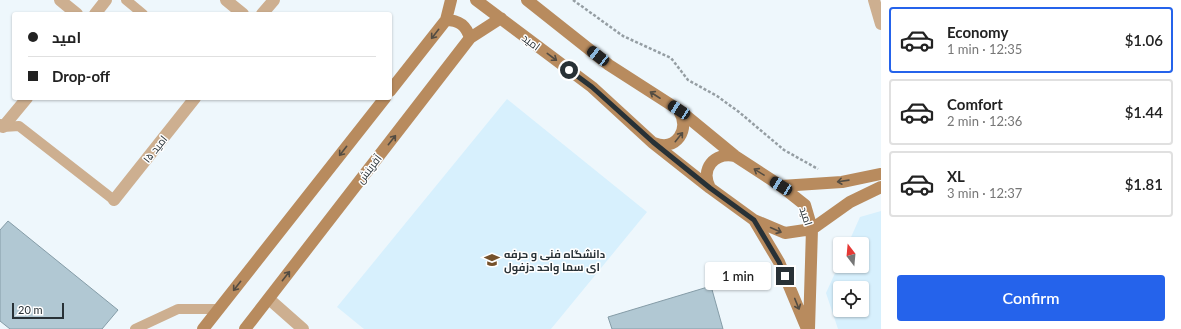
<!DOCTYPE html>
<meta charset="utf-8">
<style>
body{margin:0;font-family:Lato,Cairo,sans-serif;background:#f2f2f2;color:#222;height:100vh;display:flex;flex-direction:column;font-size:15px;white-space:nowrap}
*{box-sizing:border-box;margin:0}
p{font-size:13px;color:#767676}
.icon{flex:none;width:22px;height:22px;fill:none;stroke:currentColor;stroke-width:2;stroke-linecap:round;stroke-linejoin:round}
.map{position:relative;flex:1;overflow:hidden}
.sheet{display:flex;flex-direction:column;background:#fff;width:300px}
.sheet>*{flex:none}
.hud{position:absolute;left:12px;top:12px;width:380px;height:88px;border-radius:4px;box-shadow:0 1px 3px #0004;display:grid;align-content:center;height:88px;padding:0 16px;background:#fff}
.needle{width:26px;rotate:344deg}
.fabs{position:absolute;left:833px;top:237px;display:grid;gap:8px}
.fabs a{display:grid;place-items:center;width:36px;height:36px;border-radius:4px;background:#fff;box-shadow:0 1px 3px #0004;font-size:20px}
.scale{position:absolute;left:12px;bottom:10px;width:52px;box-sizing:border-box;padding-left:4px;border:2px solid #283136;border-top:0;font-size:11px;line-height:14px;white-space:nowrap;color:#283136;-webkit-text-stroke:3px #fff;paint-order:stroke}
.end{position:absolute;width:18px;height:18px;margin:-9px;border:5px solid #283136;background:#fff;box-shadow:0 0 0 2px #fff}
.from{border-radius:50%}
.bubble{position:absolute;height:28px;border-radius:4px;background:#fff;box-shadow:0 1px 3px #0004;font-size:13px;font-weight:600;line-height:28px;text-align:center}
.car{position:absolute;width:12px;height:24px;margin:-12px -6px;border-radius:5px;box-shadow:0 0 3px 1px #0007;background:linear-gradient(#222 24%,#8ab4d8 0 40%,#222 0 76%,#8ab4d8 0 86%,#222 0)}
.hud b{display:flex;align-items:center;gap:14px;height:38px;font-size:15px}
.hud b+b{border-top:1px solid #e0e0e0}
.hud i{width:10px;height:10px;background:#222}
ul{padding:7px 0 0;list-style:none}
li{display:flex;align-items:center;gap:12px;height:66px;margin:0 8px 6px;padding:0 8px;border:2px solid #e0e0e0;border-radius:4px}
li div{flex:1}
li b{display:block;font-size:15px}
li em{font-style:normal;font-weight:600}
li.current{border-color:#2563eb}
li>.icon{width:36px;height:36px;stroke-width:1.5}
.button{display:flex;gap:8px;margin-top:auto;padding:8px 16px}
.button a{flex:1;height:46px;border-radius:4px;background:#2563eb;color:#fff;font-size:16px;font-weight:600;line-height:46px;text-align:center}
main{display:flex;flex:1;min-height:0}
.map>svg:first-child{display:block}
</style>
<main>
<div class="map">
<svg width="881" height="329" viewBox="0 0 881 329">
<rect width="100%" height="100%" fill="#eef7fc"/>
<path fill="#d7f0fd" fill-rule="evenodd" d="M 507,99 L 647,212 L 551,329 L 364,329 L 337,307 Z
M 881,211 L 881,329 L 838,329 L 826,293 L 840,262 L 840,266 L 862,266 L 862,244 L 848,244 L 860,217 ZM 840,288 L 862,288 L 862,310 L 840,310 Z"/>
<path fill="#b1c8d3" stroke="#859ca7" d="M 8,221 L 118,310 L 102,329 L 10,329 L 0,321 L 0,230 Z
M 711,286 L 723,329 L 612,329 L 608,317 Z"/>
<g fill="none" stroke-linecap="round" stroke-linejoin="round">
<path stroke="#959ea3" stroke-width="2.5" stroke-dasharray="3 2" stroke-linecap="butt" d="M 573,0 L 623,36 L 671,58 L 688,80 L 717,96 L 739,112 L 784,150 L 818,169"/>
<path stroke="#cdaf90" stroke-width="10" d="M 126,0 L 143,14
M 0,124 L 3,127 L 19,126 L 114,200
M 135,329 L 178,309 L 219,309"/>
<path stroke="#cdaf90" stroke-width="12" d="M 60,0 L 77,14
M 226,0 L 243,14
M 874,0 L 881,24
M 95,14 L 106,0
M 262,14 L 274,0
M 3,127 L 27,98
M 114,200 L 195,98
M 269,299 L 303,329"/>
<path stroke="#b88b5e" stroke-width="12" d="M 476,0 L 592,87 L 653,143 L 710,188 L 754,220 L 785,233 L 812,229 L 850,202 L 881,187
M 527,0 L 609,65 L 679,110 L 735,156 L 781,186 L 805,205 L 812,229 L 809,329
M 446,20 C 459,20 466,25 470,38
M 390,91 L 446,20 L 451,0
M 654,143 C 676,152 691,129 679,111
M 781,186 L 842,182 L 881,174
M 710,188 C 700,169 714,152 735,156
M 754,220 L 779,262 L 807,329
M 203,329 L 385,98
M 245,329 L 470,38 L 501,18"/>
</g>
<defs><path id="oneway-shaft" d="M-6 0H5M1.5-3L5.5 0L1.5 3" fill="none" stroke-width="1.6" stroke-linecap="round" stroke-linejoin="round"/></defs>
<g stroke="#534c42">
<use href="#oneway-shaft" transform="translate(435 34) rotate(128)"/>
<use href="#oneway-shaft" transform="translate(552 57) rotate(37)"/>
<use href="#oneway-shaft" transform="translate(655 95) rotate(-147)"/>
<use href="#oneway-shaft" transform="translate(679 137) rotate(-51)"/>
<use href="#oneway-shaft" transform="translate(392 140) rotate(-52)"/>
<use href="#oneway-shaft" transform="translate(343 151) rotate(128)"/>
<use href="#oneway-shaft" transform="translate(759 172) rotate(-148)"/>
<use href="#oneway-shaft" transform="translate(843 181) rotate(172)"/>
<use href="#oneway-shaft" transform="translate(776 230) rotate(24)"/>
<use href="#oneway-shaft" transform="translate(286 276) rotate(-52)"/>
<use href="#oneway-shaft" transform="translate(237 286) rotate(128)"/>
<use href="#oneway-shaft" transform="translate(797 304) rotate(68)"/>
</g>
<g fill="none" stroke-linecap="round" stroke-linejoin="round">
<path stroke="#283136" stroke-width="5" d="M 569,70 L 592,87 L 653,142 L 710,188 L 754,220 L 779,262 L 785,276"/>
</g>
<defs>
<g id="university-bare" transform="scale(1.2)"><path d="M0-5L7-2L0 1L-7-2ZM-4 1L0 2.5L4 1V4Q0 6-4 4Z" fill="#75512b" stroke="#fff" stroke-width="2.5" paint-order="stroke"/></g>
</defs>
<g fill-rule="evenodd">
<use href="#university-bare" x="492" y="260"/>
</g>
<g text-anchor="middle" stroke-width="3" stroke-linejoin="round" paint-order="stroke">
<g font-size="11" fill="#283136" stroke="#fff">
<text transform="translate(531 42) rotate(37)" y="4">امید</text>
<text transform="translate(155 149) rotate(-51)" y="4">امید ۱۵</text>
<text transform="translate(369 169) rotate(-52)" y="4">آفرینش</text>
<text transform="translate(806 216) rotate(72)" y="4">امید</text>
</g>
<g font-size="11" font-weight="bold" fill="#283136" stroke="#fff" text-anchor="start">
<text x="504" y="258">دانشگاه فنی و حرفه<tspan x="504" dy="13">ای سما واحد دزفول</tspan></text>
</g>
</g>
</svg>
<div class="fabs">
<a><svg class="needle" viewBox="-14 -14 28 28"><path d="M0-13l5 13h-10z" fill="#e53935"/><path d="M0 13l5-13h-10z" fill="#767676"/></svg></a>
<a><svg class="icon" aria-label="locate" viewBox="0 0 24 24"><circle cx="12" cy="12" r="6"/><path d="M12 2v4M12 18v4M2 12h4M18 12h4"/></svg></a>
</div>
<div class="scale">20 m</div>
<i class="end from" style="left:569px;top:70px"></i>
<i class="end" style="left:785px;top:276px"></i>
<div class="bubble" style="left:705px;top:262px;width:66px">1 min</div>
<i class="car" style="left:598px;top:56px;rotate:308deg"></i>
<i class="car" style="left:679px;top:110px;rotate:303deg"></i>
<i class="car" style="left:781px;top:186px;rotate:302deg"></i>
<div class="hud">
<b><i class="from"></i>امید</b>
<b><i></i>Drop-off</b>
</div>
</div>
<section class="sheet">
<ul>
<li class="current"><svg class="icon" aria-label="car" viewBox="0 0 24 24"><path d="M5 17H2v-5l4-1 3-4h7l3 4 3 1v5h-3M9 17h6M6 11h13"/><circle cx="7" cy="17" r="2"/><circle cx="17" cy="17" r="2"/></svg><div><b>Economy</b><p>1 min · 12:35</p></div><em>$1.06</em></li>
<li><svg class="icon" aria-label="car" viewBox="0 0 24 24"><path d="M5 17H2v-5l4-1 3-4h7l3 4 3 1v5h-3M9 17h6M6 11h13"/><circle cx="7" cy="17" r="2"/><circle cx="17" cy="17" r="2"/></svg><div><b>Comfort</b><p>2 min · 12:36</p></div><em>$1.44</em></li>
<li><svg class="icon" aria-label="car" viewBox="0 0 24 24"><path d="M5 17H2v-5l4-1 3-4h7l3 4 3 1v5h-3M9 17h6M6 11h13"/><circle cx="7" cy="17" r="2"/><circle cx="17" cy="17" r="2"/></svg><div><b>XL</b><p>3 min · 12:37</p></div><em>$1.81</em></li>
</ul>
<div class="button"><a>Confirm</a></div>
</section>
</main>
